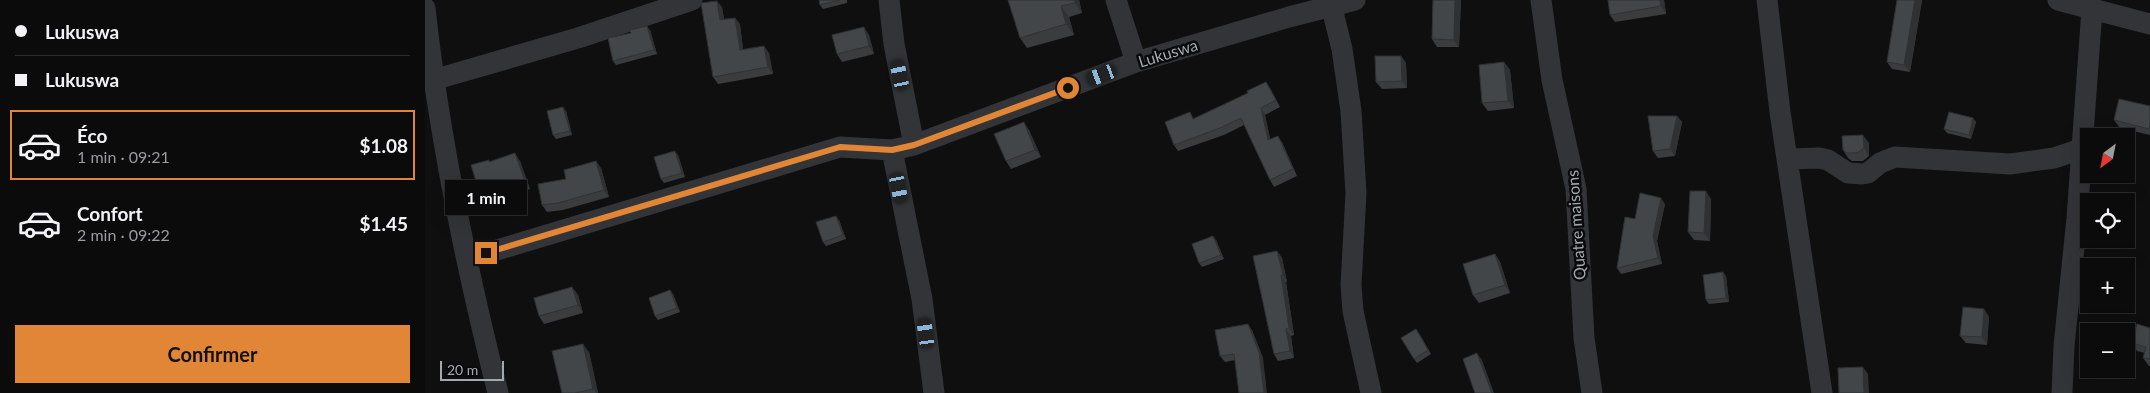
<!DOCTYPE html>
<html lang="fr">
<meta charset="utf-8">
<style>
body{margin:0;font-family:Lato,sans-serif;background:#141415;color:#f1f3f6;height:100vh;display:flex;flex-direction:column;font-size:19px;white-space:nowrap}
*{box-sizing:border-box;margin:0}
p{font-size:16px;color:#9a9b9d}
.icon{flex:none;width:28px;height:28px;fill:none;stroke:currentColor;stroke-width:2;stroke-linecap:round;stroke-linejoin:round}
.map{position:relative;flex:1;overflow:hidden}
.drawer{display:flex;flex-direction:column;background:#0b0b0c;width:425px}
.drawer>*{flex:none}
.top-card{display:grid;align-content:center;height:110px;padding:0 15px;background:#0b0b0c}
.needle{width:32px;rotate:212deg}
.tools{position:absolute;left:1655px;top:128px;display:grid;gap:10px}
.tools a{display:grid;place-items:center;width:55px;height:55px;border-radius:0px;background:#0b0b0c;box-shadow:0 5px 20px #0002,0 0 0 1px #2b2b2d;font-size:25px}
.scale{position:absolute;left:15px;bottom:12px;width:64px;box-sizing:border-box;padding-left:5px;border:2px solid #a1a9b0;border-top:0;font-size:14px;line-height:18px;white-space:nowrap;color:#a1a9b0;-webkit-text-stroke:4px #0a0a0b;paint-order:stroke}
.end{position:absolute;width:22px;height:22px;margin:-11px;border:6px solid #e18536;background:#111;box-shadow:0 0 0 2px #111}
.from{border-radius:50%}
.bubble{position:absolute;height:35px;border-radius:0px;background:#0b0b0c;box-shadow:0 5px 20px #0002,0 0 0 1px #2b2b2d;font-size:16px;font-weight:700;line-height:35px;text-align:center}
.car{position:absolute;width:15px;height:30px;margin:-15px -8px;border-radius:6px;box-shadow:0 0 4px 1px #0007;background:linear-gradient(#222 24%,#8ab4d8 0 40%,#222 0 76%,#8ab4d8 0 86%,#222 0)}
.top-card b{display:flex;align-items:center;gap:18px;height:48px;font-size:19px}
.top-card b+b{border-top:1px solid #2b2b2d}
.top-card i{width:12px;height:12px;background:#f1f3f6}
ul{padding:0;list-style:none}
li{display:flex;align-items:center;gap:15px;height:70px;margin:0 10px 8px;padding:0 5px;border:2px solid transparent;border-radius:0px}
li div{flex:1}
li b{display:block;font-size:19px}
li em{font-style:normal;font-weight:700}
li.selected{border-color:#e18536}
li>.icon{width:45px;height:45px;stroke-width:1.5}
.button{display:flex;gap:10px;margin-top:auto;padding:10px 15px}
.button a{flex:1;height:58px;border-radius:0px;background:#e18536;color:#111;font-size:20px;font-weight:700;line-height:58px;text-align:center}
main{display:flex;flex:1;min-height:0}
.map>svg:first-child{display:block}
</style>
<main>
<section class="drawer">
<div class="top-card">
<b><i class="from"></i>Lukuswa</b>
<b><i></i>Lukuswa</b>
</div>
<ul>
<li class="selected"><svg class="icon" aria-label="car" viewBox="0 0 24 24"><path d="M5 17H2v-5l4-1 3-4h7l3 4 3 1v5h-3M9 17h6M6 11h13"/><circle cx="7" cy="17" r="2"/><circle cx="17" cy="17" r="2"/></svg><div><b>Éco</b><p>1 min · 09:21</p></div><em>$1.08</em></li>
<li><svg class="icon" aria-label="car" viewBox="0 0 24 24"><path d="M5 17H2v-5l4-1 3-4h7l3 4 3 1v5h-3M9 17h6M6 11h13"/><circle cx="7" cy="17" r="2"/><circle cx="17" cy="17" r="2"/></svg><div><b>Confort</b><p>2 min · 09:22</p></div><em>$1.45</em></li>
</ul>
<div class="button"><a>Confirmer</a></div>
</section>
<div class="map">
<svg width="1725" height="393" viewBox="0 0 1725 393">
<rect width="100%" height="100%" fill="#0f0f10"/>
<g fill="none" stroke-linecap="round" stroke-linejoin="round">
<path stroke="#323437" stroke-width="21" d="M 464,0 L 469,44 L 489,145
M 691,0 L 711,62
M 905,0 L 917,49 L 926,111 L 931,193 L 926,285 L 928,311 L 946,393
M 1116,0 L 1127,80 L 1151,189 L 1159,338 L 1167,393
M 1342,0 L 1355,112 L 1397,393
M 1633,0 L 1725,24
M 0,8 C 14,138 41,266 73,393
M 8,80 L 153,38 L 267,0
M 467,150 L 497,299 L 509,393
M 1362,159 L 1394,158 L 1403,160 L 1423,173 L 1437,174 L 1443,173 L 1455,163 L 1470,157 L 1585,164 L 1629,158 L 1656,149
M 42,259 L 415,147 L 467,150 L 489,145 L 711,62 L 864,17 L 930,0
M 1637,393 L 1639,346 L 1652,218 L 1667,9"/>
</g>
<path fill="#3a3c3e" d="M 394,0 L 422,0 L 422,3 L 398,9 L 395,5 Z
M 583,0 L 654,0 L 657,13 L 644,17 L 649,35 L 602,48 L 595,38 Z
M 1008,0 L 1036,0 L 1034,47 L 1012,47 L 1007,39 Z
M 1239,0 L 1241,14 L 1190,22 L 1185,15 Z
M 1472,0 L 1497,0 L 1485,72 L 1467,69 L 1462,62 Z
M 297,7 L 299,19 L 310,18 L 315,24 L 318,50 L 344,53 L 348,74 L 293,84 L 288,77 Z
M 225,30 L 232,54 L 191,65 L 188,61 Z
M 444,35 L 449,54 L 417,62 L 412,54 Z
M 976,56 L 981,63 L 982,88 L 957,89 L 951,82 Z
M 1079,62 L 1085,70 L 1089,108 L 1063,111 L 1057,103 Z
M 845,88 L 855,107 L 840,115 L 845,139 L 857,142 L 872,176 L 849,187 L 845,180 L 819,125 L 799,135 L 753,151 L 749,145 L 770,118 Z
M 1725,106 L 1725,135 L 1695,128 L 1689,120 Z
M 141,111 L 147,135 L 131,139 L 128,135 Z
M 1252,116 L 1257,122 L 1250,156 L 1233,158 L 1228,151 Z
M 1548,118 L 1551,122 L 1546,139 L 1522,133 L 1519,129 Z
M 604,130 L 616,157 L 586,169 L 581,161 Z
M 1444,143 L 1444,156 L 1438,161 L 1427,161 L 1423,158 L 1418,150 Z
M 253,155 L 260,177 L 239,183 L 236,179 Z
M 64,160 L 65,162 L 95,161 L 105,189 L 61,202 L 55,194 Z
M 176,168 L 184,197 L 138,210 L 122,212 L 117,205 L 141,179 Z
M 1286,199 L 1285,241 L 1269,240 L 1263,232 Z
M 1240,204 L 1232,241 L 1237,264 L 1196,274 L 1192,268 L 1210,219 Z
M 414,220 L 421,239 L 401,246 L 398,242 Z
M 791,240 L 799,259 L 777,267 L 774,263 Z
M 852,251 L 857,258 L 862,282 L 861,282 L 869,335 L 866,336 L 869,358 L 853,361 L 849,354 Z
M 1070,254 L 1075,262 L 1085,293 L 1054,303 L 1048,295 Z
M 1301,276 L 1304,302 L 1284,304 L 1281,300 Z
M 147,287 L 153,295 L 158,313 L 119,324 L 114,316 Z
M 245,290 L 248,294 L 255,312 L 233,320 L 230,316 Z
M 1559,309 L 1564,317 L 1562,345 L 1541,343 L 1535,336 Z
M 1725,328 L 1725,366 L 1724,366 L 1718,358 L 1720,353 L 1712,351 L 1707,343 Z
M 827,330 L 838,358 L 810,360 L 800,362 L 795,356 Z
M 994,333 L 1006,354 L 992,363 L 989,359 Z
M 164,352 L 173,393 L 137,393 Z"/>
<path fill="#2f3132" d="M 649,0 L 654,0 L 657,13 L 650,3 Z
M 1030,0 L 1036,0 L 1034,47 L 1029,40 Z
M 1235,0 L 1239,0 L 1241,14 L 1236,6 Z
M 1490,0 L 1497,0 L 1485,72 L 1479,65 Z
M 292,1 L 297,7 L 300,26 L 295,20 Z
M 636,6 L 644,17 L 649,35 L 641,24 Z
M 310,18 L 315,24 L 319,57 L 315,50 Z
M 222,26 L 225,30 L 232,54 L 229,50 Z
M 439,27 L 444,35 L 449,54 L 444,46 Z
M 339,46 L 344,53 L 348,74 L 343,67 Z
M 976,56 L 981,63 L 982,88 L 977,81 Z
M 1079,62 L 1085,70 L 1089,108 L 1083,101 Z
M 841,82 L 845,88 L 855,107 L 851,100 Z
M 138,107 L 141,111 L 147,135 L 145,131 Z
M 836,108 L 840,115 L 847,147 L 843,140 Z
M 1252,116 L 1257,122 L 1250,156 L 1245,149 Z
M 1548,118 L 1551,122 L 1546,139 L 1544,135 Z
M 599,122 L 604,130 L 616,157 L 610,150 Z
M 1438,135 L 1444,143 L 1444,156 L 1439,148 Z
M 853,136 L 857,142 L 872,176 L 868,169 Z
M 250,151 L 253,155 L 260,177 L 257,173 Z
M 90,153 L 95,161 L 105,189 L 100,181 Z
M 171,161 L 176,168 L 184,197 L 179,190 Z
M 1281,191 L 1286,199 L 1285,241 L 1279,233 Z
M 1236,198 L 1240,204 L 1232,241 L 1237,264 L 1233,258 L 1228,236 Z
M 411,216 L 414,220 L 421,239 L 418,235 Z
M 788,236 L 791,240 L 799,259 L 796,255 Z
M 852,251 L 857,258 L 862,282 L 858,275 Z
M 1070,254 L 1075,262 L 1085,293 L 1080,285 Z
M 1298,272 L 1301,276 L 1304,302 L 1301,298 Z
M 856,275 L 861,282 L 869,335 L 864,328 Z
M 147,287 L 153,295 L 158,313 L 153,305 Z
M 245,290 L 248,294 L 255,312 L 252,308 Z
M 1559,309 L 1564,317 L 1562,345 L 1557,337 Z
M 823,324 L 827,330 L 838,358 L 842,393 L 839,393 Z
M 861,329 L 866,336 L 869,358 L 865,351 Z
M 158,344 L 164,352 L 173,393 L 171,393 L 168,389 Z
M 1052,353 L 1057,360 L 1069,393 L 1067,393 Z
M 1438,367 L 1443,374 L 1444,393 L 1439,393 Z"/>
<path fill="#434648" stroke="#2f3132" d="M 394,0 L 415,0 L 395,5 Z
M 583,0 L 649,0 L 650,3 L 636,6 L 641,24 L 595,38 Z
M 1008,0 L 1030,0 L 1029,40 L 1007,39 Z
M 1183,0 L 1235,0 L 1236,6 L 1185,15 Z
M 1472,0 L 1490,0 L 1479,65 L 1462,62 Z
M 292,1 L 295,20 L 310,18 L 315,50 L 339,46 L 343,67 L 288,77 L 276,3 Z
M 222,26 L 229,50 L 188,61 L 183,38 L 206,33 L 205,30 Z
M 439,27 L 444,46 L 412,54 L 407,35 Z
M 950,56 L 976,56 L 977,81 L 951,82 Z
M 1079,62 L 1083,101 L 1057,103 L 1054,65 Z
M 841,82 L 851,100 L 836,108 L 843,140 L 853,136 L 868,169 L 845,180 L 816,118 L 795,128 L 749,145 L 740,122 L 765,112 L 768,119 L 823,93 L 822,91 Z
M 1694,99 L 1725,106 L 1725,125 L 1724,129 L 1689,120 Z
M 138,107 L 145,131 L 128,135 L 122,111 Z
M 1524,112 L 1548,118 L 1544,135 L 1519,129 Z
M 1223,116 L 1252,116 L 1245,149 L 1228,151 Z
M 599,122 L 610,150 L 581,161 L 569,134 Z
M 1438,135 L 1439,148 L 1432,153 L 1422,153 L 1418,150 L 1417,136 Z
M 250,151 L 257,173 L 236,179 L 229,157 Z
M 90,153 L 100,181 L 55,194 L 46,165 L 64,160 L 64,162 Z
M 171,161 L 179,190 L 133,203 L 117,205 L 113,184 L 141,179 L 139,170 Z
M 1265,191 L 1281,191 L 1279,233 L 1263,232 Z
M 1215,193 L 1236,198 L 1228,236 L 1233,258 L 1192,268 L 1200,217 L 1210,219 Z
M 411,216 L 418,235 L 398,242 L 391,222 Z
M 788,236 L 796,255 L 774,263 L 767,244 Z
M 852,251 L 858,275 L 856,275 L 864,328 L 861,329 L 865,351 L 849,354 L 828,256 Z
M 1070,254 L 1080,285 L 1048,295 L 1038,264 Z
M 1298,272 L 1301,298 L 1281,300 L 1278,275 Z
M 147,287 L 153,305 L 114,316 L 109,298 Z
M 245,290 L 252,308 L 230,316 L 224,298 Z
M 1538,307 L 1559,309 L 1557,337 L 1535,336 Z
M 823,324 L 834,352 L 839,393 L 814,393 L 809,354 L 795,356 L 790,330 Z
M 1712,324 L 1725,328 L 1725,359 L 1718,358 L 1721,347 L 1707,343 Z
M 991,329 L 1003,350 L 989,359 L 976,338 Z
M 158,344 L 168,389 L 150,393 L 137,393 L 127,351 Z
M 1052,353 L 1067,393 L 1050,393 L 1038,359 Z
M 1438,367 L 1439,393 L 1414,393 L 1413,368 Z"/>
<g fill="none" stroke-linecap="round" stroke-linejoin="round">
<path stroke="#e18536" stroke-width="6" d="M 61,253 L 415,147 L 467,150 L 489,145 L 643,88"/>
</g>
<g text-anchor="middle" stroke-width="5" stroke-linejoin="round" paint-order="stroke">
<g font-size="16" fill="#a1a9b0" stroke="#0a0a0b">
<text transform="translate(743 53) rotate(-17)" y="6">Lukuswa</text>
<text transform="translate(1151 225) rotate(-94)" y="6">Quatre maisons</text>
</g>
</g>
</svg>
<div class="tools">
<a><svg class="needle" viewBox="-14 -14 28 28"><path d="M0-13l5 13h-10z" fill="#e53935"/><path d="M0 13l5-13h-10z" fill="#9a9b9d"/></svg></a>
<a><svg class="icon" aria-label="locate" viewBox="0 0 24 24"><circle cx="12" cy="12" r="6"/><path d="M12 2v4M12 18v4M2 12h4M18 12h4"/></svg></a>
<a>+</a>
<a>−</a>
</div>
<div class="scale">20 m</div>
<i class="end from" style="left:643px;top:88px"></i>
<i class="end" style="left:61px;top:253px"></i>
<div class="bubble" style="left:20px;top:180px;width:82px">1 min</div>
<i class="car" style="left:475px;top:75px;rotate:348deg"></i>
<i class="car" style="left:677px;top:75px;rotate:249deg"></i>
<i class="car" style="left:474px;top:188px;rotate:169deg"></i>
<i class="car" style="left:501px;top:333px;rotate:352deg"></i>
</div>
</main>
